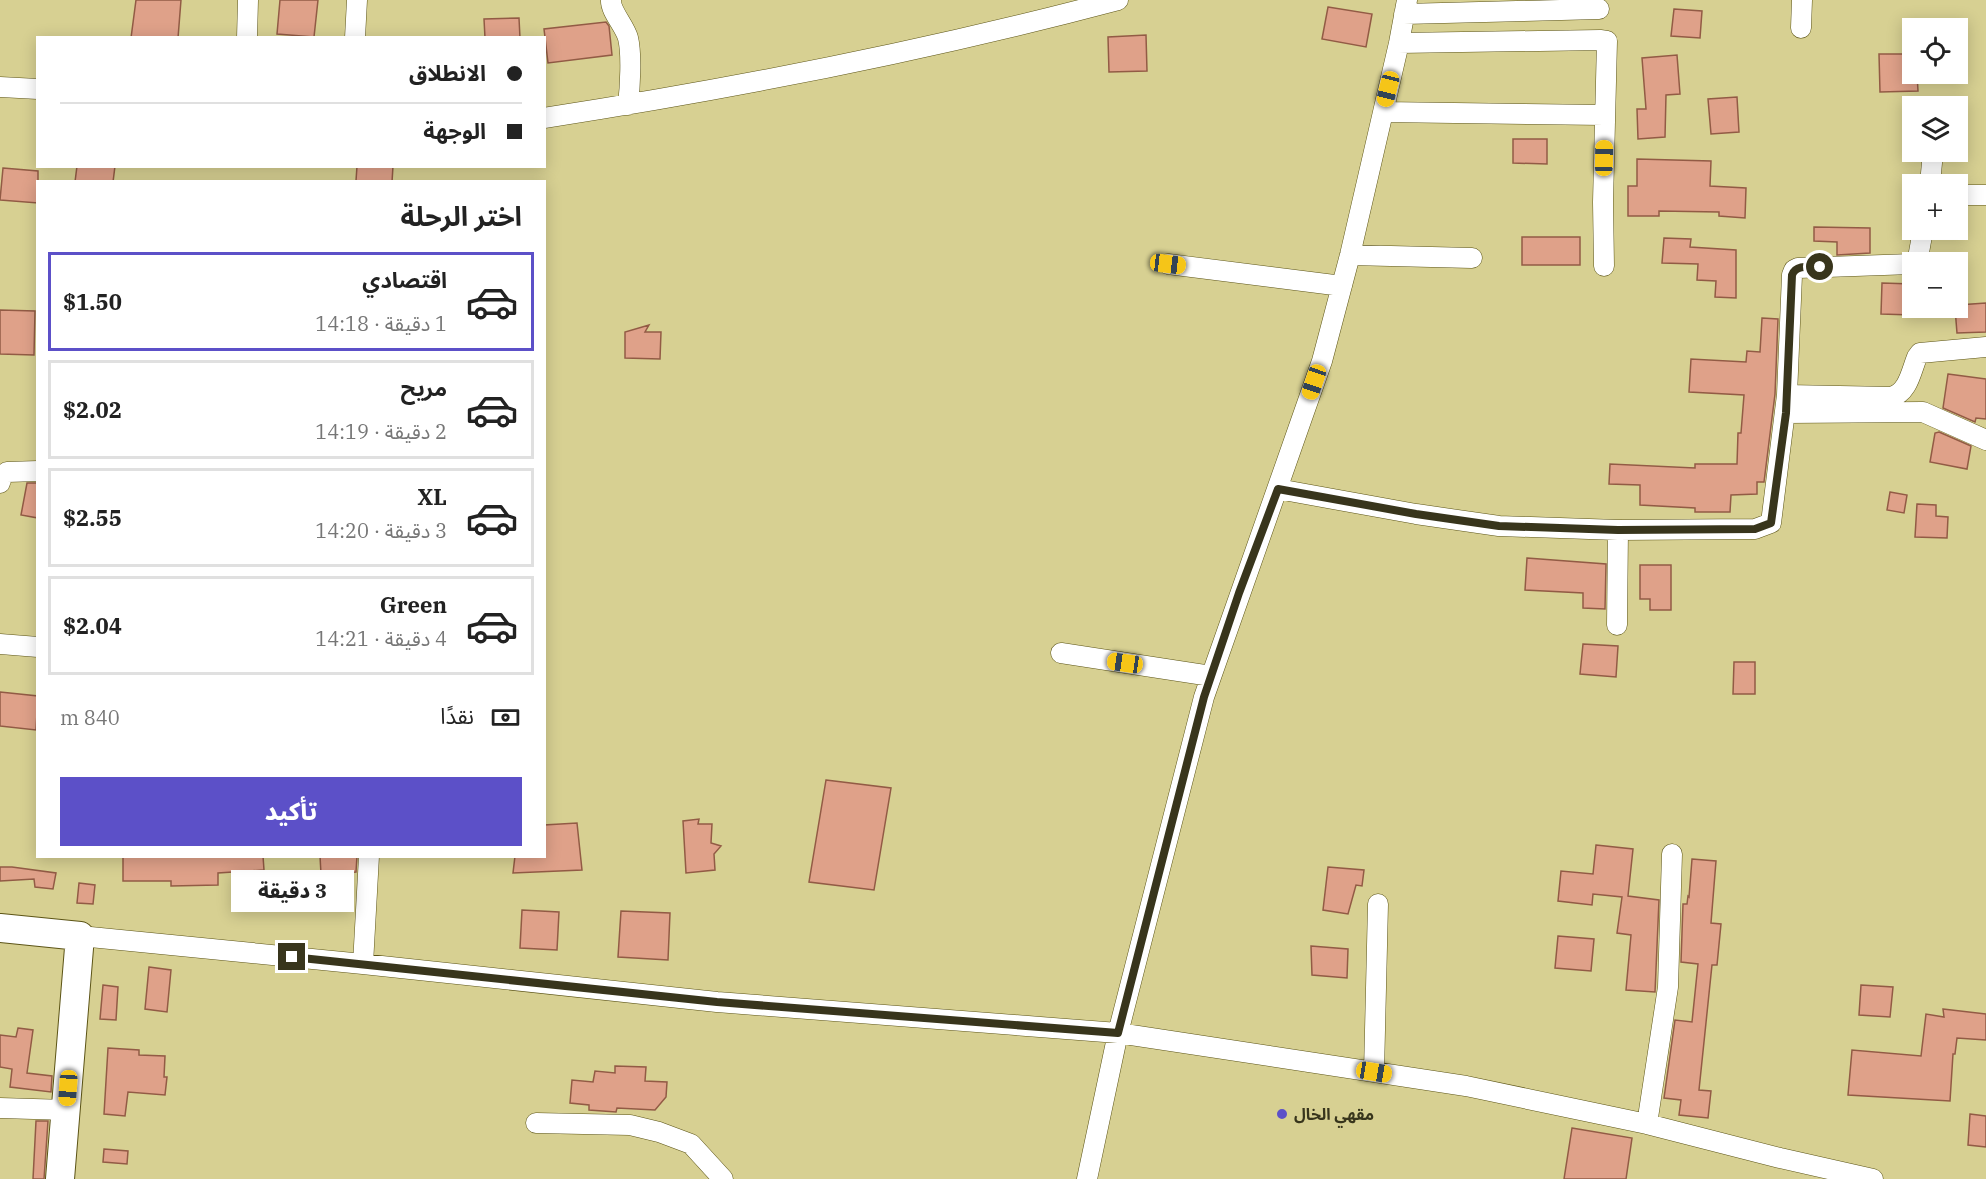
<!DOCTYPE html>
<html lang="ar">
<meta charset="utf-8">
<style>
body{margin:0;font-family:"IBM Plex Serif","Noto Sans Arabic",serif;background:#f2f2f2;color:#222;direction:rtl;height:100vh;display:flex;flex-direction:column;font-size:22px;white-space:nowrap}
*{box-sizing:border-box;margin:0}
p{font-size:20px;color:#767676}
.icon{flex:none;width:33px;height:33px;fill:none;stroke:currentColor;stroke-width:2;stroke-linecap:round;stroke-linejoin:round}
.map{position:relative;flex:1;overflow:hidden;direction:ltr}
.side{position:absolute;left:36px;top:180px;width:510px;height:678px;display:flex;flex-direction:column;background:#fff;border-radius:0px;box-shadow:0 3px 15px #0003;direction:rtl}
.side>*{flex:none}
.banner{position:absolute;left:36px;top:36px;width:510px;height:132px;border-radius:0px;box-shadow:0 3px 15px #0003;direction:rtl;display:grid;align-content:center;height:132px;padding:0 24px;background:#fff}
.buttons{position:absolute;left:1902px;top:18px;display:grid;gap:12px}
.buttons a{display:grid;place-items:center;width:66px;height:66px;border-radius:0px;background:#fff;box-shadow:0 3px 15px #0003;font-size:30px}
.end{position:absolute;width:27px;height:27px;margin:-14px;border:8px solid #38351c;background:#fff;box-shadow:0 0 0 3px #fff}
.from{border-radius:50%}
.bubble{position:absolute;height:42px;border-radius:0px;background:#fff;box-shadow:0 3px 15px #0003;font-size:20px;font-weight:800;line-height:42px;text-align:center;direction:rtl}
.car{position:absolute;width:18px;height:36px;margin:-18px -9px;border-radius:8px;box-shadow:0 0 4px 2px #0007;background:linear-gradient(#f5c518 24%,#345 0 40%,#f5c518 0 76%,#345 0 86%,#f5c518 0)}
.banner b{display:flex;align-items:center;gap:21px;height:57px;font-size:22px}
.banner b+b{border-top:2px solid #e0e0e0}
.banner i{width:15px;height:15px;background:#222}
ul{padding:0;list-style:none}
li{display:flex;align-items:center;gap:18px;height:99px;margin:0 12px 9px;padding:0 12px;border:3px solid #e0e0e0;border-radius:0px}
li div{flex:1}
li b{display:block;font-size:22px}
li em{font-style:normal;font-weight:800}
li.selected{border-color:#5c50c8}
li>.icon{width:54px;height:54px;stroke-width:1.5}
h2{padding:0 24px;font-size:27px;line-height:72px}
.pay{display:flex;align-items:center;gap:15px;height:66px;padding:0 24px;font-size:22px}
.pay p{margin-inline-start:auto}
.action{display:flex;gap:12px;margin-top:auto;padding:12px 24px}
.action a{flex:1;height:69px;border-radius:0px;background:#5c50c8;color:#fff;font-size:24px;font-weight:800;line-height:69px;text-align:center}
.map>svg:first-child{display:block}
</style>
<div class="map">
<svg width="1986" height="1179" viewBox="0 0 1986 1179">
<rect width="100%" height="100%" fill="#d7d092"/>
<path fill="#dfa189" stroke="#925b45" stroke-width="1.5" d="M 136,0 L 181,0 L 178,38 L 131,38 Z
M 280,0 L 318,0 L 314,37 L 277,34 Z
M 1328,7 L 1372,14 L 1366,47 L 1322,39 Z
M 1674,9 L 1702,11 L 1700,38 L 1671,36 Z
M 519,18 L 520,38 L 485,38 L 484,19 Z
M 606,22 L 609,26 L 612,55 L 548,63 L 544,29 Z
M 1146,35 L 1147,71 L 1109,72 L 1108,37 Z
M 1879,54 L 1912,54 L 1912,74 L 1917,74 L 1918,91 L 1880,92 Z
M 1677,55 L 1680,94 L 1666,95 L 1665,137 L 1638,139 L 1637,109 L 1646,109 L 1642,58 Z
M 1737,97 L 1739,132 L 1711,134 L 1708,99 Z
M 1513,139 L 1547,139 L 1547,164 L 1513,163 Z
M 1637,159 L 1711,161 L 1710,186 L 1746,188 L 1745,218 L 1719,216 L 1719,212 L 1659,211 L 1659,216 L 1628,216 L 1628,186 L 1637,186 Z
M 77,166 L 115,166 L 113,182 L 75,182 Z
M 357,166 L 393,166 L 392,182 L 356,181 Z
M 3,168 L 38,171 L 38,203 L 0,200 Z
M 1814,227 L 1870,228 L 1870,253 L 1837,255 L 1837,242 L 1814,241 Z
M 1522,237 L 1580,237 L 1580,265 L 1522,265 Z
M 1664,238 L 1691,239 L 1690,247 L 1736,250 L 1736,298 L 1715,297 L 1716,281 L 1697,280 L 1698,264 L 1662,263 Z
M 1882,283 L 1912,284 L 1912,315 L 1881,314 Z
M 1986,303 L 1986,332 L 1957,333 L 1955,308 L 1958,308 L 1958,305 Z
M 0,310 L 35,311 L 34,355 L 0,354 Z
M 1762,318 L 1778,319 L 1775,394 L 1764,482 L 1757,482 L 1757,494 L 1731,495 L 1730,512 L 1695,512 L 1695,508 L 1640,505 L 1640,485 L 1609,484 L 1610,464 L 1695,468 L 1695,464 L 1737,464 L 1738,433 L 1741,433 L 1744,395 L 1689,392 L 1691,359 L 1746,362 L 1747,351 L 1760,352 Z
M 649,325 L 645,332 L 661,332 L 660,359 L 625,358 L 625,332 Z
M 1948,374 L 1986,379 L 1986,419 L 1976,418 L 1975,422 L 1943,408 Z
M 1939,432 L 1971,446 L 1967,469 L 1930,462 L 1935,433 Z
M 27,483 L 38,483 L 38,518 L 21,515 Z
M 1890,492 L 1907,495 L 1904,513 L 1887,510 Z
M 1917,504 L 1936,505 L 1936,516 L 1948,517 L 1947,538 L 1915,537 Z
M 1527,558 L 1606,564 L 1605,609 L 1583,608 L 1583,593 L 1525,590 Z
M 1640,565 L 1671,565 L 1671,610 L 1650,610 L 1650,599 L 1640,599 Z
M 1583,644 L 1618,646 L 1616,677 L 1580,674 Z
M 1734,662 L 1755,662 L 1755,694 L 1733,694 Z
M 0,692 L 38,696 L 36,730 L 0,726 Z
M 826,780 L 891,788 L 874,890 L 809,882 Z
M 699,819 L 698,824 L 712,824 L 711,843 L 721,846 L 714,854 L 715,870 L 686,873 L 683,821 Z
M 577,823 L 582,870 L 513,873 L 515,856 L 544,856 L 544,825 Z
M 1596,845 L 1633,849 L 1628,896 L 1659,900 L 1655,992 L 1626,990 L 1631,935 L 1617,933 L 1622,897 L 1593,894 L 1592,905 L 1558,901 L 1561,871 L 1593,874 Z
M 123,856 L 263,856 L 264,870 L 218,873 L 218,885 L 171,886 L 171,881 L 123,881 Z
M 320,856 L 357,856 L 356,872 L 321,874 Z
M 1692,859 L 1716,861 L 1711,923 L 1721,924 L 1717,965 L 1712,965 L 1699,1090 L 1711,1091 L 1708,1118 L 1679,1115 L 1681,1100 L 1664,1098 L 1675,1020 L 1692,1022 L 1698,964 L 1681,962 L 1683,904 L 1687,904 L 1688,896 L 1689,897 Z
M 0,867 L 12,867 L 56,873 L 53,889 L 35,887 L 34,879 L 0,881 Z
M 1328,867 L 1364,870 L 1362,886 L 1356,885 L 1348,914 L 1323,910 Z
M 79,883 L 95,885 L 93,904 L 77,903 Z
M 522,910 L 559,912 L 557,950 L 520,948 Z
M 621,911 L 670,913 L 668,960 L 618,957 Z
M 1558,936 L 1594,939 L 1591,971 L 1555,968 Z
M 1311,946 L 1348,949 L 1347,978 L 1312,975 Z
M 149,967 L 171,970 L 167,1012 L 145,1009 Z
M 103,985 L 118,987 L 116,1020 L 100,1019 Z
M 1861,985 L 1893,987 L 1890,1017 L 1859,1015 Z
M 1943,1009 L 1986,1014 L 1986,1040 L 1957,1038 L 1955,1054 L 1953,1054 L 1950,1101 L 1848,1095 L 1852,1050 L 1921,1056 L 1926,1014 L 1944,1017 Z
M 18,1028 L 33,1030 L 27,1073 L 52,1076 L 51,1092 L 10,1087 L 12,1069 L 0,1067 L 0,1035 L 16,1037 Z
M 108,1048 L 139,1050 L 139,1055 L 165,1056 L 164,1077 L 167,1077 L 165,1095 L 128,1092 L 125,1116 L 104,1114 Z
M 615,1066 L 646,1067 L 645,1081 L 667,1082 L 666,1097 L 655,1110 L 617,1108 L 616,1112 L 589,1110 L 589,1105 L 570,1103 L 572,1080 L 593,1082 L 595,1071 L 615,1073 Z
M 1970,1114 L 1986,1116 L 1986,1147 L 1968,1145 Z
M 36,1121 L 48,1121 L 44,1179 L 33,1179 Z
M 1572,1128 L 1632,1138 L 1626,1179 L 1564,1179 Z
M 104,1149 L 128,1151 L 127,1164 L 103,1162 Z"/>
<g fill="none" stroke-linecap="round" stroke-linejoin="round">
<g stroke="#5c5416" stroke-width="21">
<path id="street" d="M 611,0 C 610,11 625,26 628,38 C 632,54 630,88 628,105
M 1404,14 L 1599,9
M 1801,28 L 1802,0
M 247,38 L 248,0
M 355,38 L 357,0
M 1399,43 L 1600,40 L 1607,41 L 1603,202 L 1604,266
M 0,87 L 38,89
M 1383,112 L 1604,115
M 544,118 C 737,88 930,50 1118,0
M 1930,184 L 1933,152
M 1958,195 L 1986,195
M 1350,255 L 1472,258
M 1915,262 L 1918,258 L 1923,230
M 1168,264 L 1342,286
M 1787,395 L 1792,275 L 1794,270 L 1798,268 L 1912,264
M 1786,413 L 1923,412 L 1986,440
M 0,483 L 1,478 L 7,472 L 38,471
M 1278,489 L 1416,514 L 1499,526 L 1618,530 L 1755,529 L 1771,523 L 1787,395 L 1891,397 C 1908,393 1911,372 1917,357 L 1920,353 L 1986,347
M 1617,625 L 1618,530
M 0,644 L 38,647
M 1061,653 L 1211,676
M 80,936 L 363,964 L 717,1002 L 1118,1033 L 1466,1086 L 1647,1124 L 1780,1158 L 1873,1179
M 363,964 L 369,856
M 1374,1072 L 1378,904
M 0,1108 L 67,1110
M 536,1123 L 630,1125 L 659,1132 L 691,1144 L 723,1179
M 1647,1124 L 1668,987 L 1672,854
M 1087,1179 L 1118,1033 L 1204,697 L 1322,361 L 1350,255 L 1399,43 L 1407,0"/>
</g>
<g stroke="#5c5416" stroke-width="30">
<path id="secondary" d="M 0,928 L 80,936 L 60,1179"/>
</g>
<use href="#street" stroke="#fff" stroke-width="20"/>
<use href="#secondary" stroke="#fff" stroke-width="28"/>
</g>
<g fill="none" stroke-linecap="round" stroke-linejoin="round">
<path stroke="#38351c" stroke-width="8" d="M 292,957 L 717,1002 L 1118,1033 L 1204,697 L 1239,593 L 1278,489 L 1416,514 L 1499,526 L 1618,530 L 1755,529 L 1771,523 L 1786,413 L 1792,275 C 1796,264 1810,267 1820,267"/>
</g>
<circle fill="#5c50c8" stroke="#d7d092" stroke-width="2" cx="1282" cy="1114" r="6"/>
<g text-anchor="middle" stroke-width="4.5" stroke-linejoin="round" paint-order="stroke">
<g font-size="16" font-weight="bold" fill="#38351c" stroke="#d7d092" text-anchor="start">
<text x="1294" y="1120">مقهي الخال</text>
</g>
</g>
</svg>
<div class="buttons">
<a><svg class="icon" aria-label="locate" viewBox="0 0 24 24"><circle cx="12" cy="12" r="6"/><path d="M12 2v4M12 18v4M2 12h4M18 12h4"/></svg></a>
<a><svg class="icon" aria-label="layers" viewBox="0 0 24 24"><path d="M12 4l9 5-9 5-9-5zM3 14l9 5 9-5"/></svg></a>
<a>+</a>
<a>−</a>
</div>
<i class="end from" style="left:1820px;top:267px"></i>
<i class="end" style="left:292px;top:957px"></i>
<div class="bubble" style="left:231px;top:870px;width:123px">3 دقيقة</div>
<i class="car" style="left:1388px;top:89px;rotate:194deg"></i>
<i class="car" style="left:1604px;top:158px;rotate:1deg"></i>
<i class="car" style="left:1168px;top:264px;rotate:97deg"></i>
<i class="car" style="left:1314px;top:382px;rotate:199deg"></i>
<i class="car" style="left:1125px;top:663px;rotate:278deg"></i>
<i class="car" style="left:1374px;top:1072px;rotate:99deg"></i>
<i class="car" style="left:68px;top:1088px;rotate:184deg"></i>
<div class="banner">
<b><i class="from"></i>الانطلاق</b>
<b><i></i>الوجهة</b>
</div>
<section class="side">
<h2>اختر الرحلة</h2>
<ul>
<li class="selected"><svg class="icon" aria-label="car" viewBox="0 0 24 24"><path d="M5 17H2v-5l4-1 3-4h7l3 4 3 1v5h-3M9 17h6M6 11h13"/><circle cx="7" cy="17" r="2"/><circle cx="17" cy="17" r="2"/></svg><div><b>اقتصادي</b><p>1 دقيقة · 14:18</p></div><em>$1.50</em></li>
<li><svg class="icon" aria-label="car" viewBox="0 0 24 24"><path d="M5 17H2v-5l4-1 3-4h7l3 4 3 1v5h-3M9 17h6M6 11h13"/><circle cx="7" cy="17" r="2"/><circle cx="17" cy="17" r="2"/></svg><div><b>مريح</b><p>2 دقيقة · 14:19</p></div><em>$2.02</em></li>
<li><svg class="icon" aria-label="car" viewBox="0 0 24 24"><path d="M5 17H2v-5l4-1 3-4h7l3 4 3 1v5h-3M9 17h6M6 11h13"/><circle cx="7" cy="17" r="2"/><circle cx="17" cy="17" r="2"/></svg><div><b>XL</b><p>3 دقيقة · 14:20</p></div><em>$2.55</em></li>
<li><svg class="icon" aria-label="car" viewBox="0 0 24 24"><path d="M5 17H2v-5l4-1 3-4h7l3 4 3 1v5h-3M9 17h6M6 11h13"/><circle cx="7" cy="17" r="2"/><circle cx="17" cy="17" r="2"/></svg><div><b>Green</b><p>4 دقيقة · 14:21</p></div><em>$2.04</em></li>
</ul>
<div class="pay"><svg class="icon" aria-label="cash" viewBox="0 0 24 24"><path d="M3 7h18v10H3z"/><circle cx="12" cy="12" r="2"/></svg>نقدًا<p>840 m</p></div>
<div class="action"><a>تأكيد</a></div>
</section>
</div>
